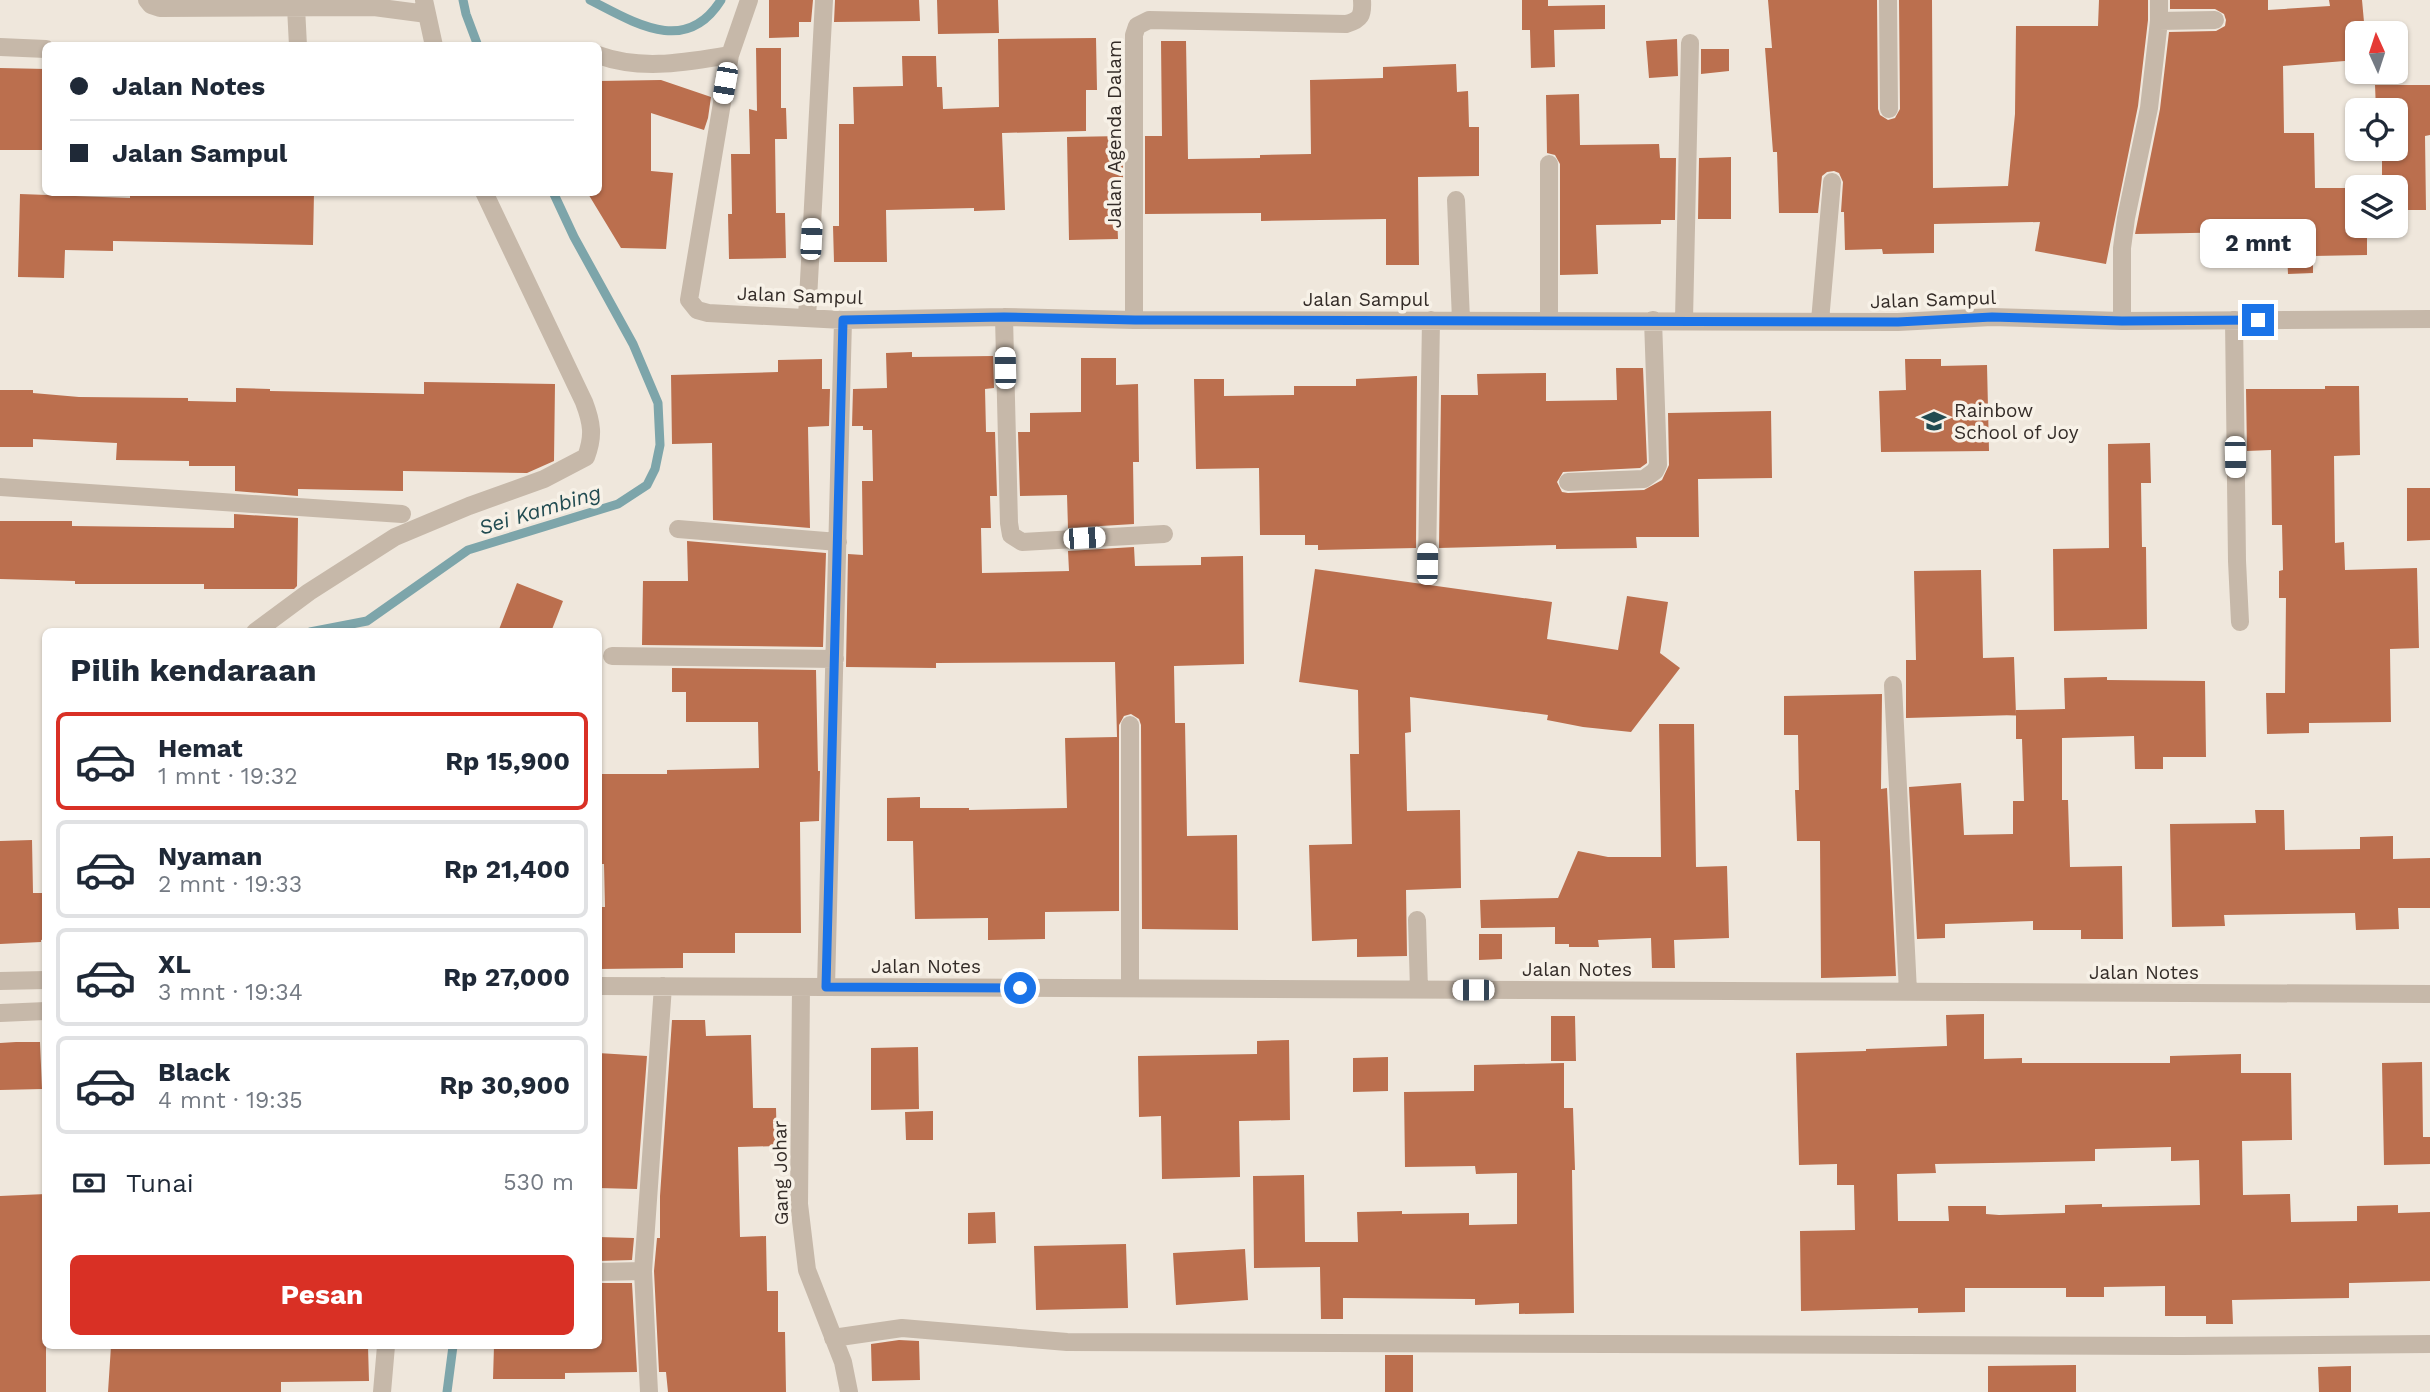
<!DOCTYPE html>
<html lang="id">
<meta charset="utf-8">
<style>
body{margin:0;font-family:"Work Sans",sans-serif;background:#f2f2f3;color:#1f2937;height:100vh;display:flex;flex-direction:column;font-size:26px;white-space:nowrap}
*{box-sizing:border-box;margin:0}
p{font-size:23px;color:#747a83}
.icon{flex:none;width:38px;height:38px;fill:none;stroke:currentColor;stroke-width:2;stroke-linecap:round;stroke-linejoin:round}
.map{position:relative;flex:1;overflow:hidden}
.side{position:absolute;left:42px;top:628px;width:560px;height:721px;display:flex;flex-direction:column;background:#fff;border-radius:10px;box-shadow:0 2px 5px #0004}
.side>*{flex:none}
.guide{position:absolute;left:42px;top:42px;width:560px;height:154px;border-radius:10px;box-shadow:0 2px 5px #0004;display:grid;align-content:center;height:154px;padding:0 28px;background:#fff}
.needle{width:46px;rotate:357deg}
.tools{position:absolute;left:2345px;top:21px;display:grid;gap:14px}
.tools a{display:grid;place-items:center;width:63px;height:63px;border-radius:10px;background:#fff;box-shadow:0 2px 5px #0004;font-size:35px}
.end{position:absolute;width:32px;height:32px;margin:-16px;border:9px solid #1a73e8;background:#fff;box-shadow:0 0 0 4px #fff}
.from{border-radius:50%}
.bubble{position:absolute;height:49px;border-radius:10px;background:#fff;box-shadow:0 2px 5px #0004;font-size:23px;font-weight:700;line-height:49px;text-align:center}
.car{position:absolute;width:21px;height:42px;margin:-21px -10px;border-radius:9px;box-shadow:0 0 5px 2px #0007;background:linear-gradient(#fff 24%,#345 0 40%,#fff 0 76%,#345 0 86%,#fff 0)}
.guide b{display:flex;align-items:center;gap:24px;height:66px;font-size:26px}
.guide b+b{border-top:2px solid #e0e1e3}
.guide i{width:18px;height:18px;background:#1f2937}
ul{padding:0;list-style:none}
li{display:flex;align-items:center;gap:21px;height:98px;margin:0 14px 10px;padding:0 14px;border:4px solid #e0e1e3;border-radius:10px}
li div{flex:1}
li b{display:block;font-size:26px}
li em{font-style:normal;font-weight:700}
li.current{border-color:#d93025}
li>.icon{width:63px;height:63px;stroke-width:1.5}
h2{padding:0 28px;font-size:32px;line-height:84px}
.pay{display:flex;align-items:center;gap:18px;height:77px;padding:0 28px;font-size:26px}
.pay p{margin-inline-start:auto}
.primary-button{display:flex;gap:14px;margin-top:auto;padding:14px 28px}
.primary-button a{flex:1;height:80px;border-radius:10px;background:#d93025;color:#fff;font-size:28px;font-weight:700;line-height:80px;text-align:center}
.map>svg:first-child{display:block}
</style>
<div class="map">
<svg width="2430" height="1392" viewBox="0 0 2430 1392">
<rect width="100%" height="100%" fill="#efe7dc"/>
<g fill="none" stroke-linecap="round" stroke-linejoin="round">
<path stroke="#7da5aa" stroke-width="9" d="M 463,0 L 466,14 L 478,46
M 590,0 C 635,23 686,56 721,0
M 310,632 L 367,621 L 468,550 L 618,504 L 647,485 L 655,469 L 660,445 L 658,403 L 633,344 L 574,237 L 553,192
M 447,1392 L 453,1346"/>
</g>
<path fill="#bb6f4e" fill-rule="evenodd" d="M 769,0 L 813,0 L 811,22 L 799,22 L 799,37 L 769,38 Z
M 835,0 L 919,0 L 920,21 L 834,22 Z
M 937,0 L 998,0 L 999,33 L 938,34 Z
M 1522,0 L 1548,0 L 1548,6 L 1605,5 L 1605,29 L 1554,30 L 1555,67 L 1531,68 L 1530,30 L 1522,30 Z
M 1768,0 L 1877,0 L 1878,109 L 1880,115 L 1888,120 L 1895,118 L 1900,109 L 1899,0 L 1932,0 L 1933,188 L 2008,186 L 2015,114 L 2016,26 L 2098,26 L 2099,0 L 2148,0 L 2148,20 L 2138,106 L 2106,264 L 2035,251 L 2040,222 L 1934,224 L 1934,253 L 1883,254 L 1882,249 L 1845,250 L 1844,212 L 1841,212 L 1843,182 L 1839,173 L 1834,171 L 1827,172 L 1822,176 L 1818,213 L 1779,213 L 1777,152 L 1773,152 L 1765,48 L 1772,48 Z
M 2170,0 L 2268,0 L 2268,10 L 2330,6 L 2329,0 L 2362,0 L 2365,33 L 2357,33 L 2357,60 L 2283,66 L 2284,133 L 2314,133 L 2315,188 L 2357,188 L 2357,226 L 2367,226 L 2367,255 L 2313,256 L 2313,273 L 2288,274 L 2287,252 L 2245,253 L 2245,232 L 2135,234 L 2160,109 L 2169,32 L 2216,31 L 2225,26 L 2226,20 L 2224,14 L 2215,9 L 2170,9 Z
M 1096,38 L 1097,90 L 1086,90 L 1086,131 L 1002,133 L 1005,210 L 974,211 L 974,208 L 886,210 L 887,262 L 834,262 L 833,226 L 839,226 L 839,124 L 854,124 L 853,87 L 903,86 L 902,56 L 936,56 L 937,87 L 942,87 L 943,109 L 999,107 L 998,39 Z
M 1677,39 L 1678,76 L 1649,78 L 1646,41 Z
M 1161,41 L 1186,41 L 1188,159 L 1260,158 L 1260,155 L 1311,154 L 1310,80 L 1383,78 L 1383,67 L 1456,64 L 1457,92 L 1468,91 L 1469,127 L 1479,127 L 1479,176 L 1418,177 L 1419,265 L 1386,265 L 1386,219 L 1261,221 L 1261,213 L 1145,214 L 1145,136 L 1162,136 Z
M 756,48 L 781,48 L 781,108 L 786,108 L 787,139 L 775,139 L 776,213 L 785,213 L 786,258 L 729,259 L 728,214 L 732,214 L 731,154 L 750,154 L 749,109 L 757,111 Z
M 1701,49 L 1729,49 L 1729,71 L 1701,74 Z
M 0,68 L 46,69 L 46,150 L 0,150 Z
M 661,80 L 711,97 L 708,118 L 704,130 L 651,113 L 651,171 L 673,173 L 666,249 L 621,248 L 587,192 L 598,192 L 598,81 Z
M 2375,85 L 2430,85 L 2430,135 L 2425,136 L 2426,210 L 2396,210 L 2396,187 L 2382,187 L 2382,154 L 2396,154 L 2396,110 L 2376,110 Z
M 1579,94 L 1580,145 L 1659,144 L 1660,158 L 1676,158 L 1675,220 L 1661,220 L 1661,224 L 1596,225 L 1598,274 L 1560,275 L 1560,164 L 1555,155 L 1547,153 L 1546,95 Z
M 1123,136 L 1123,215 L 1117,215 L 1118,239 L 1069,240 L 1067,137 Z
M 1731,157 L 1731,219 L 1698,219 L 1699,158 Z
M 130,192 L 314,192 L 313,245 L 113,241 L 113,251 L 65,250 L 64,278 L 18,277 L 20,194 L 130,198 Z
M 912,352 L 912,357 L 993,356 L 994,388 L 985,389 L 986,432 L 995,432 L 997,496 L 990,496 L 991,528 L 981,528 L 982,573 L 1069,571 L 1068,551 L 1134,547 L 1135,566 L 1201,565 L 1201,557 L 1243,556 L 1244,664 L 1174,666 L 1175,723 L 1185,723 L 1187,836 L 1237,835 L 1238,930 L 1142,929 L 1141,725 L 1139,719 L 1131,714 L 1124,716 L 1119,725 L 1119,911 L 1045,912 L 1045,939 L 988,940 L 988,918 L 915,919 L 913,841 L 887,841 L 887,798 L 920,797 L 920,808 L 969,808 L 969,810 L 1067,808 L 1065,738 L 1117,737 L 1115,662 L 936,663 L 936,668 L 846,667 L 848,554 L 863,555 L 862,481 L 873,481 L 872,430 L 863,430 L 863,426 L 852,426 L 853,389 L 887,388 L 886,353 Z
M 1081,358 L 1116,358 L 1116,385 L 1138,384 L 1139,462 L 1133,462 L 1134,524 L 1068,528 L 1067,495 L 1020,496 L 1018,432 L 1030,432 L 1030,413 L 1081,412 Z
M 822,359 L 822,389 L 830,389 L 829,426 L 808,427 L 810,528 L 713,520 L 712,443 L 672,444 L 671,375 L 778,372 L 778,360 Z
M 1905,359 L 1941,359 L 1941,366 L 1987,365 L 1989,451 L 1881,452 L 1879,391 L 1906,390 Z
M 1616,368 L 1643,368 L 1647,463 L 1640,468 L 1563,472 L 1557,482 L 1562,492 L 1568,493 L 1644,490 L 1662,480 L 1669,465 L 1668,413 L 1771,411 L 1772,478 L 1698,479 L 1699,537 L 1636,537 L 1637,548 L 1556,549 L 1556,545 L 1439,548 L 1441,395 L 1478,395 L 1477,374 L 1546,373 L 1546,401 L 1617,400 Z
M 1417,376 L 1416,548 L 1318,550 L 1318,545 L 1305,545 L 1305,535 L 1260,535 L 1259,468 L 1196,469 L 1194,379 L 1224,379 L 1224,396 L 1294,395 L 1294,386 L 1356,386 L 1356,379 Z
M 424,382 L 555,384 L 554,461 L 527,473 L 403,471 L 403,491 L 298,489 L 298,496 L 235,491 L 235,466 L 189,466 L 189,461 L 116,460 L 117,443 L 33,439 L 33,447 L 0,447 L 0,390 L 33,390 L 33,393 L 79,397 L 188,398 L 188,401 L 236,402 L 236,388 L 270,389 L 270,391 L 424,394 Z
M 2325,386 L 2359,386 L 2360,455 L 2334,456 L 2335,543 L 2344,542 L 2345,570 L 2417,568 L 2419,648 L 2390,649 L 2391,722 L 2309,723 L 2309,733 L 2267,734 L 2266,693 L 2285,693 L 2286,598 L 2279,598 L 2279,571 L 2283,570 L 2282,525 L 2272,525 L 2271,450 L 2247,451 L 2246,389 L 2325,389 Z
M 2150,443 L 2151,483 L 2141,483 L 2142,547 L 2146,547 L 2147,629 L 2054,631 L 2053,549 L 2109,548 L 2108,444 Z
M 2407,488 L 2430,488 L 2430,540 L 2407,541 Z
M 234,514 L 298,518 L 297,586 L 294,589 L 204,589 L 204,584 L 75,584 L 75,581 L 0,579 L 0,521 L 72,521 L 72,526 L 234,528 Z
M 687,541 L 826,553 L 823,647 L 642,645 L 643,581 L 688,581 Z
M 1315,569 L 1552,602 L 1547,639 L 1618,650 L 1627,596 L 1668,602 L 1660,653 L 1680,668 L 1631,732 L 1583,727 L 1547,720 L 1548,715 L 1410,697 L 1411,732 L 1405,733 L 1407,811 L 1460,810 L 1461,888 L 1406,890 L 1407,956 L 1357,957 L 1357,939 L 1312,941 L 1309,845 L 1352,844 L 1350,754 L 1359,754 L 1358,690 L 1299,682 Z
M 1981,570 L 1983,658 L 2014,657 L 2016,715 L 1906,718 L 1906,660 L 1916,660 L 1914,571 Z
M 517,583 L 563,601 L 551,632 L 498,632 Z
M 672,668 L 816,670 L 818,771 L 820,771 L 819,821 L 800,822 L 801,933 L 735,933 L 735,953 L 683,953 L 683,968 L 598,969 L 598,907 L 605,907 L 604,864 L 598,864 L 600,774 L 667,774 L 667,770 L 759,768 L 758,722 L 686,722 L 686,692 L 672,692 Z
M 2107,677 L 2107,680 L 2205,681 L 2206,757 L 2163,757 L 2163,769 L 2135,769 L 2134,736 L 2062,738 L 2062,800 L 2068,800 L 2070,867 L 2122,866 L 2123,939 L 2081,939 L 2081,930 L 2033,930 L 2033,921 L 1945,924 L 1945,938 L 1917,939 L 1909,787 L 1961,783 L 1964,835 L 2013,834 L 2013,801 L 2024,801 L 2022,739 L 2016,739 L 2016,710 L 2065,709 L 2064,678 Z
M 1882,694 L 1881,789 L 1887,788 L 1896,976 L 1821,978 L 1820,841 L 1797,841 L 1795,790 L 1799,790 L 1798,735 L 1784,735 L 1784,696 Z
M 1659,724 L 1694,724 L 1696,867 L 1727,866 L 1729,938 L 1674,940 L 1675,968 L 1652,968 L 1651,938 L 1598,940 L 1599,947 L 1569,947 L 1569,944 L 1555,944 L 1555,927 L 1481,928 L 1480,900 L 1558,898 L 1578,851 L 1608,857 L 1661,857 Z
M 2255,810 L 2284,810 L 2285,850 L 2360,849 L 2360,837 L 2393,836 L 2393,859 L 2430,858 L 2430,908 L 2398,908 L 2399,929 L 2356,930 L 2355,913 L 2224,915 L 2225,926 L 2172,927 L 2170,824 L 2256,823 Z
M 32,840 L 33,893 L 46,893 L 46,939 L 41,940 L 41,942 L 0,944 L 0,841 Z
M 1479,934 L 1502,934 L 1502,959 L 1479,960 Z
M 1984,1014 L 1984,1059 L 2022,1058 L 2022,1063 L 2170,1063 L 2170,1056 L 2241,1054 L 2241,1073 L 2291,1073 L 2292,1140 L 2242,1141 L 2243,1195 L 2290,1194 L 2291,1222 L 2357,1221 L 2357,1206 L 2398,1205 L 2398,1213 L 2430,1212 L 2430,1281 L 2349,1283 L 2349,1298 L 2232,1300 L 2233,1324 L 2206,1324 L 2206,1316 L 2165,1316 L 2165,1286 L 2104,1287 L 2104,1297 L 2066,1297 L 2066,1288 L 1965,1288 L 1965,1312 L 1918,1313 L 1918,1308 L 1801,1311 L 1800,1231 L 1855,1230 L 1854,1185 L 1837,1185 L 1837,1164 L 1799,1165 L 1796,1053 L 1866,1051 L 1866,1049 L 1947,1046 L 1946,1015 ZM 2171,1147 L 2171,1161 L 2199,1160 L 2200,1205 L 2102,1207 L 2102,1204 L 2065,1205 L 2065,1213 L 1999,1215 L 1986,1214 L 1986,1206 L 1948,1206 L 1949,1221 L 1898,1221 L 1897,1174 L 1936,1173 L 1935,1164 L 2095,1161 L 2095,1149 Z
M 1551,1016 L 1575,1016 L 1576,1061 L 1551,1061 Z
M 672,1020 L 705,1020 L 706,1036 L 751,1035 L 753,1108 L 776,1108 L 777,1146 L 738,1147 L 740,1237 L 766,1236 L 767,1291 L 778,1291 L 778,1332 L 785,1332 L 786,1392 L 668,1392 L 666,1372 L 659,1372 L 654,1271 L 657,1238 L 660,1238 L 660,1196 Z
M 1289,1040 L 1290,1120 L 1239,1121 L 1240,1177 L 1162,1179 L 1161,1116 L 1139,1117 L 1138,1056 L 1257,1054 L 1257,1041 Z
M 16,1042 L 40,1042 L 42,1089 L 0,1090 L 0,1043 Z
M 918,1047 L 919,1109 L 871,1110 L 871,1048 Z
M 598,1053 L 647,1056 L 637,1189 L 598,1188 Z
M 1388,1057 L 1388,1091 L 1353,1092 L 1353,1058 Z
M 2422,1062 L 2423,1137 L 2430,1137 L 2430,1164 L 2384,1165 L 2382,1063 Z
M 1564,1063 L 1564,1108 L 1573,1108 L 1575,1170 L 1572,1170 L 1574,1313 L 1519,1314 L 1519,1303 L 1475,1305 L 1475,1299 L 1343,1298 L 1343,1319 L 1321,1319 L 1320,1267 L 1254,1268 L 1253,1176 L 1304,1175 L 1305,1242 L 1358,1242 L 1357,1212 L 1402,1211 L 1402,1214 L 1469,1213 L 1469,1225 L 1517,1224 L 1517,1173 L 1476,1174 L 1475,1166 L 1405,1167 L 1404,1092 L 1474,1091 L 1474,1065 Z
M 933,1111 L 933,1140 L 906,1140 L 905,1112 Z
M 46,1194 L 46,1392 L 0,1392 L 0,1196 Z
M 995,1212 L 996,1243 L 968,1244 L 968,1213 Z
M 598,1237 L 634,1238 L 632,1260 L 598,1261 Z
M 1126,1244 L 1128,1308 L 1036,1310 L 1034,1246 Z
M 1245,1249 L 1248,1300 L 1176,1305 L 1173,1253 Z
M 598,1283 L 632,1283 L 637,1372 L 565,1373 L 565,1379 L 493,1379 L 494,1346 L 598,1346 Z
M 899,1340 L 919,1341 L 920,1380 L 872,1381 L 871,1344 Z
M 111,1346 L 184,1346 L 184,1349 L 251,1349 L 250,1346 L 368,1346 L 369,1381 L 281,1382 L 281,1392 L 108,1392 Z
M 1385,1355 L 1413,1355 L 1413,1392 L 1385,1392 Z
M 2076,1365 L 2076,1392 L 1988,1392 L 1988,1366 Z
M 2351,1366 L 2351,1392 L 2319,1392 L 2318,1367 Z"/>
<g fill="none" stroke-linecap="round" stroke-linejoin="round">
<path stroke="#c6b8a9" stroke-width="18" d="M 147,0 L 151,5 L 160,8 L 374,7 L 427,14
M 424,0 L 434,46
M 1888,0 L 1889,109
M 296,7 L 298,46
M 2159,21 L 2215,20
M 0,47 L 46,49
M 598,55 C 642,71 686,62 730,55 L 689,300 L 697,310 L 708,313 L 843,320 L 1004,317 L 1134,320 L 1898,322 L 1992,317 L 2122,321 L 2430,319
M 730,55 L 749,0
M 1456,200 L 1461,320
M 1004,317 L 1009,523 L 1011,535 L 1022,542 L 1164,534
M 807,318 L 824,0
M 1134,320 L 1134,35 L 1137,26 L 1149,20 L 1346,24 C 1361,20 1363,15 1362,0
M 1549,320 L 1549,164
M 1684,320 L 1690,43
M 2234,320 L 2237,561 L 2240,622
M 1820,321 L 1832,182
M 2122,321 L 2122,248 L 2126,218 L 2149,108 L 2159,21 L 2159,0
M 1568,482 L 1644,479 L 1655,471 L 1658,465 L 1653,320
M 0,487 L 402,514
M 678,529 L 838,542
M 1427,564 L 1431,320
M 255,632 L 309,592 L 395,537 L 469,506 L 544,479 L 586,457 C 594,436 592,423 584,402 L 484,192
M 612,656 L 835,659
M 1893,685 L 1908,992
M 1417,920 L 1419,990
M 0,981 L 46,980
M 598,986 L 2430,994
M 801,987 L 799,1204 L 807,1270 L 843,1362 L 849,1392
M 826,987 L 843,320
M 1130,988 L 1130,725
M 0,1013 L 46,1011
M 598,1272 L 643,1271
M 833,1338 L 902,1328 L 1067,1342 L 2181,1346 L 2430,1344
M 382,1392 L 386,1346
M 649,1392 L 643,1271 L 663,986"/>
</g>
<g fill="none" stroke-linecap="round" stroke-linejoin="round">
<path stroke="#1a73e8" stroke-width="9" d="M 1020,988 L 826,987 L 843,320 L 1004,317 L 1135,320 L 1898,322 L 1992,317 L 2122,321 L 2258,320"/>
</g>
<defs>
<g id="school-bare" transform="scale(1.89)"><path d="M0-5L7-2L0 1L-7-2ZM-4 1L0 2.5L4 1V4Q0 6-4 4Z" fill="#214b51" stroke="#f7f1e7" stroke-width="2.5" paint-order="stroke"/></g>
</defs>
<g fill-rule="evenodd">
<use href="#school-bare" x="1934" y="421"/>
</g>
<g text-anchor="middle" stroke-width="7" stroke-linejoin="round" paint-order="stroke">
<g font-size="19" fill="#342c28" stroke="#f7f1e7">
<text transform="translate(1114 134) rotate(-90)" y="7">Jalan Agenda Dalam</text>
<text transform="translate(800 295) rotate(2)" y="7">Jalan Sampul</text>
<text x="1366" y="306">Jalan Sampul</text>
<text transform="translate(1933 299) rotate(-2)" y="7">Jalan Sampul</text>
<text x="926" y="973">Jalan Notes</text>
<text x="1577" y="976">Jalan Notes</text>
<text x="2144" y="979">Jalan Notes</text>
<text transform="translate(780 1173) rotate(-91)" y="7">Gang Johar</text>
</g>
<g font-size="19" fill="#342c28" stroke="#f7f1e7" text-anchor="start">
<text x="1954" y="417">Rainbow<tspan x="1954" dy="22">School of Joy</tspan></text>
</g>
<g font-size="21" font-style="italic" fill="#214b51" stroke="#f7f1e7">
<text transform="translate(540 510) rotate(-17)" y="7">Sei Kambing</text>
</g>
</g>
</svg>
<div class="tools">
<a><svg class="needle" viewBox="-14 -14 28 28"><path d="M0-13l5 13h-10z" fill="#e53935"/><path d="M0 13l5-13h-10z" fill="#747a83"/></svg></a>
<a><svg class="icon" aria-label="locate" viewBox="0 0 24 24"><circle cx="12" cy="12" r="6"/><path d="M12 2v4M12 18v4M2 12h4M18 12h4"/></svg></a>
<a><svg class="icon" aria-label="layers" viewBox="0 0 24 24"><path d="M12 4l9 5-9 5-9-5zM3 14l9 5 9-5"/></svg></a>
</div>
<i class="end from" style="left:1020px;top:988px"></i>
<i class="end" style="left:2258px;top:320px"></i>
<div class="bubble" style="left:2200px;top:219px;width:116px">2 mnt</div>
<i class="car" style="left:725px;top:83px;rotate:190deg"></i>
<i class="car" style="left:811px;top:239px;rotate:3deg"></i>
<i class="car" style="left:1005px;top:368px;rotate:359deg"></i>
<i class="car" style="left:2235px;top:457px;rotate:179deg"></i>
<i class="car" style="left:1084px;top:538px;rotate:87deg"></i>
<i class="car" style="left:1427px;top:564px;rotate:1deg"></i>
<i class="car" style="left:1473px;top:990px;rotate:270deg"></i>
<div class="guide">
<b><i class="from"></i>Jalan Notes</b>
<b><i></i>Jalan Sampul</b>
</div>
<section class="side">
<h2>Pilih kendaraan</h2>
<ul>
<li class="current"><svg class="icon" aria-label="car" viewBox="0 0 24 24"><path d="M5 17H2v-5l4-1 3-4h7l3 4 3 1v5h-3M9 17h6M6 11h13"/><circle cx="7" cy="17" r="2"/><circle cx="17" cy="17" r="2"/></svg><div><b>Hemat</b><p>1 mnt · 19:32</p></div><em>Rp 15,900</em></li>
<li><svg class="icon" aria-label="car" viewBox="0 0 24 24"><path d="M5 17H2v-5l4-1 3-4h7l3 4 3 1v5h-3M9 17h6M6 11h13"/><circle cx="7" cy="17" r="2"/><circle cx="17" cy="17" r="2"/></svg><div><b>Nyaman</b><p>2 mnt · 19:33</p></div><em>Rp 21,400</em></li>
<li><svg class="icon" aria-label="car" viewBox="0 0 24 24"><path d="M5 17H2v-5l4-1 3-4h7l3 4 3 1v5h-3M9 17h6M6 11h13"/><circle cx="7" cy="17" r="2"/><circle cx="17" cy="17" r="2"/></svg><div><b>XL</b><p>3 mnt · 19:34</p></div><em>Rp 27,000</em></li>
<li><svg class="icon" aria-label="car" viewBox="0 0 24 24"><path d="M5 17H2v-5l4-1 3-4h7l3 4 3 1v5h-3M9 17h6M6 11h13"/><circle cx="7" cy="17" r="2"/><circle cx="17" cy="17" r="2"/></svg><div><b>Black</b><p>4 mnt · 19:35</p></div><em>Rp 30,900</em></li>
</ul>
<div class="pay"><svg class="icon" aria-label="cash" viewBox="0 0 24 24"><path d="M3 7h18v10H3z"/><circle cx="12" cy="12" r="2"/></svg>Tunai<p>530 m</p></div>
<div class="primary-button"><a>Pesan</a></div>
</section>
</div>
